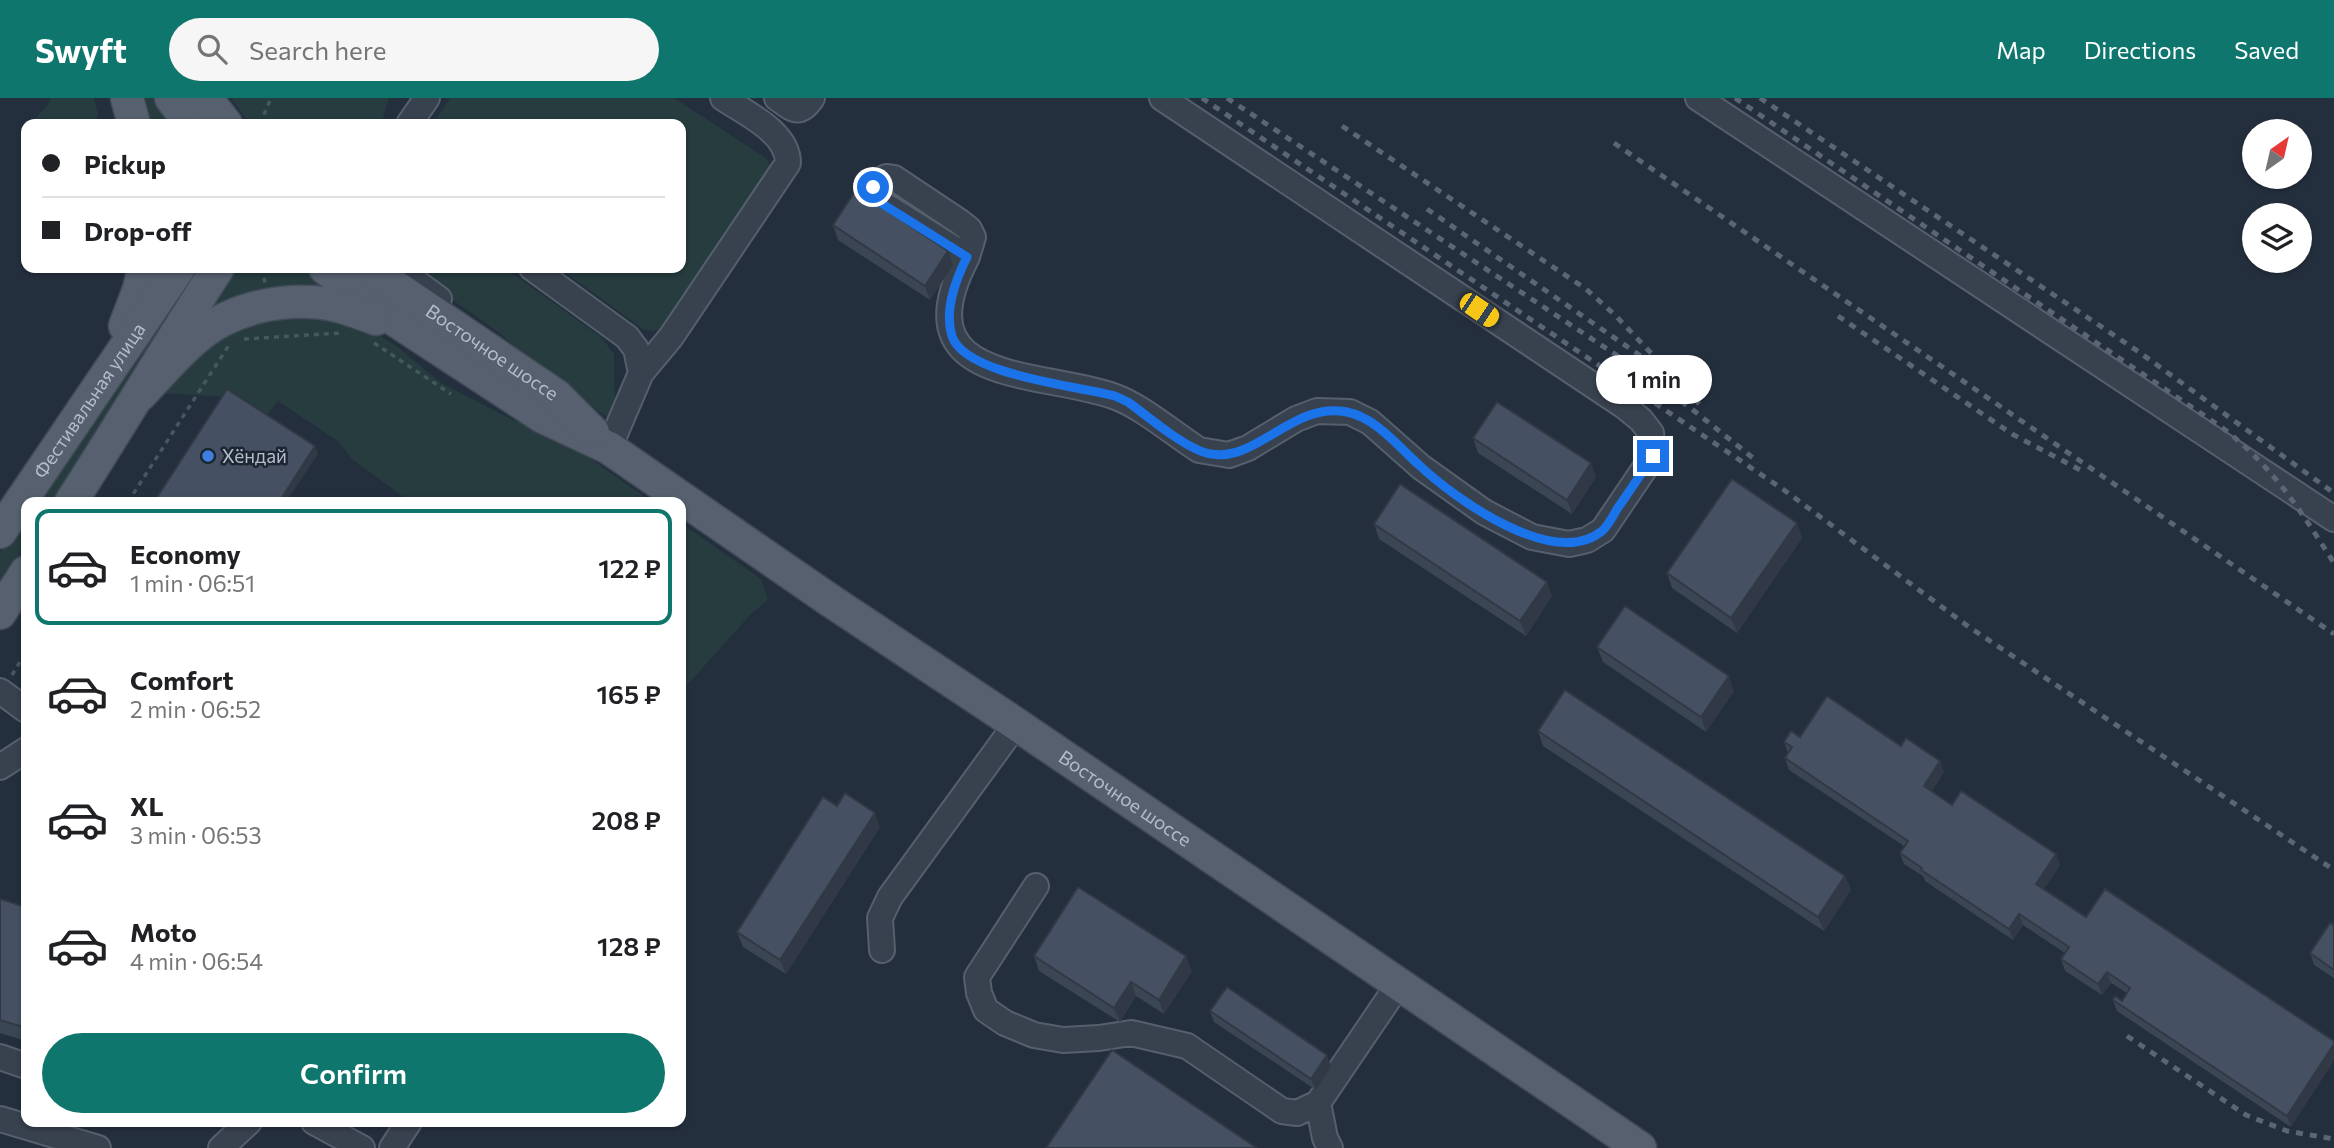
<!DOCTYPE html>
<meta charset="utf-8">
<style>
body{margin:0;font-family:Commissioner,sans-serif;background:#f6f6f6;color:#202124;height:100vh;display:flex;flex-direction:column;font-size:26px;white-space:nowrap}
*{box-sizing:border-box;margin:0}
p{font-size:23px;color:#757577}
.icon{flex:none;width:38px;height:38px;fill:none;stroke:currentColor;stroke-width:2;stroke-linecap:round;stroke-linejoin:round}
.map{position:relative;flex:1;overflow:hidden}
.panel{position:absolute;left:21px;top:399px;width:665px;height:630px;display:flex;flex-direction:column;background:#fff;border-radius:14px;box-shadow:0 2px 5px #0004}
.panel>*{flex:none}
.banner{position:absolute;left:21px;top:21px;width:665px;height:154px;border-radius:14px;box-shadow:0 2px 5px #0004;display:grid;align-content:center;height:154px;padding:0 21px;background:#fff}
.needle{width:46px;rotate:34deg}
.tools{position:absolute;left:2242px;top:21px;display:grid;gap:14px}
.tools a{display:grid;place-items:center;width:70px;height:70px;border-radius:50%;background:#fff;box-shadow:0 2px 5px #0004;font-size:35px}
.end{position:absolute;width:32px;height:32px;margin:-16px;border:9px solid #1a73e8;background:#fff;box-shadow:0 0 0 4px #fff}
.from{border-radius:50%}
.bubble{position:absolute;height:49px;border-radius:24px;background:#fff;box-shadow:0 2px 5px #0004;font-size:23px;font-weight:600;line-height:49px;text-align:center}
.car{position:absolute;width:21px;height:42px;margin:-21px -10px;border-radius:9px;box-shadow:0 0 5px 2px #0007;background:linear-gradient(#f5c518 24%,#345 0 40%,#f5c518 0 76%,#345 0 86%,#f5c518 0)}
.banner b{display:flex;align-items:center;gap:24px;height:66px;font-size:26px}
.banner b+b{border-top:2px solid #e0e0e0}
.banner i{width:18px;height:18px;background:#202124}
ul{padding:12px 0 0;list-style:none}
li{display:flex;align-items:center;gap:21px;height:116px;margin:0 14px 10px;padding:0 7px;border:4px solid transparent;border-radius:14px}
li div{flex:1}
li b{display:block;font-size:26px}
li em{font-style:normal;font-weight:600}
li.selected{border-color:#0f766e}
li>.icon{width:63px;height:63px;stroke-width:1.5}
.primary-button{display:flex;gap:14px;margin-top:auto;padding:14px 21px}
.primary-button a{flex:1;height:80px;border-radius:42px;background:#0f766e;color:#fff;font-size:28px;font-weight:600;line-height:80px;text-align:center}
header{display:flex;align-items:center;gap:42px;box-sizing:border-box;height:98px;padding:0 35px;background:#0f766e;color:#fff}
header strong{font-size:33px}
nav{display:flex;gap:38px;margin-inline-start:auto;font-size:24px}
.search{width:490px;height:63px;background:#f6f6f6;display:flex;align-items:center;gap:18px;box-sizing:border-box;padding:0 24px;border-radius:38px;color:#757577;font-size:26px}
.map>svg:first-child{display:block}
</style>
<header>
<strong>Swyft</strong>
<div class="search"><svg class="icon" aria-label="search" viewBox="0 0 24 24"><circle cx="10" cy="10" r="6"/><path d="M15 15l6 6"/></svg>Search here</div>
<nav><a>Map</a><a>Directions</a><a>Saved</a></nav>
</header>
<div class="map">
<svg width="2334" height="1050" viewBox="0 0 2334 1050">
<rect width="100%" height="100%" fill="#242f3e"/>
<path fill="#263c3f" d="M 51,0 L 94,0 L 98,17 L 93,26 L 33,26 C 36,15 47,13 51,0 Z
M 140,0 L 159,0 L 179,26 L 148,26 Z
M 231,0 L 389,0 L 381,26 L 250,26 Z
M 450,0 L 674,0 L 766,60 L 771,70 L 668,230 L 653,233 L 643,231 L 559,170 L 681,170 L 681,26 L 433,26 Z
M 189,170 L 207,170 L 54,404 L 33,404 Z
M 231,170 L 308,170 L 342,198 L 194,226 Z
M 407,170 L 505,170 L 601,239 L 614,256 L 615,318 L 612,322 L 544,276 L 501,236 Z
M 300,217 L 340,221 L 373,233 L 399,250 L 441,285 L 513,322 L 557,337 L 652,404 L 410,404 L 351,360 L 338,343 L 278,303 L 264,321 L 229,299 L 161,295 L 208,245 L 241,228 Z
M 26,415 L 26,447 L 0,486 L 0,454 Z
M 681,425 L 761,481 L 768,502 L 751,516 L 681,594 Z"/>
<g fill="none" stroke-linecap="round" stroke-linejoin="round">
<g stroke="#565f6c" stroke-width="28">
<path id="minor" d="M 777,0 C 793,11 799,19 812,0
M 1698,0 L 2334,421
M 409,26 L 427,0
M 967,159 L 973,139 L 969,131 L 960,124 L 894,80 L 886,79 L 873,89 L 871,95 L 873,100 L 967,159 C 900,287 1037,272 1113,298 C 1140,307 1174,336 1199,352 L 1229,357 L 1248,350 L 1296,321 L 1317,313 L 1350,314 L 1370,324 L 1421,369 L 1484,414 L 1532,439 L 1569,446 L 1587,442 L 1603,432 L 1653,358 L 1651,335 L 1641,322 L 1624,308 L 1162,0
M 397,170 L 439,201
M 532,170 L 627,239 L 636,251 L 641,275 L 671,239 L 788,65 C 788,34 745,15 723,0
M 609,350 L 641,275
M 0,593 L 26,612
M 0,669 L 26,652
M 1036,788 L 977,879 L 979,895 L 986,912 L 1005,925 L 1034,937 L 1063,942 L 1099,940 L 1131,935 L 1187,948 L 1282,1013 L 1297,1015 L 1318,1005 L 1398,887
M 882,852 L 880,820 L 890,799 L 1016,626
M 0,959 L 26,968
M 1318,1005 L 1325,1040 L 1330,1050
M 0,1021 L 98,1050
M 314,1024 L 362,1050
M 221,1050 L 249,1024
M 392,1050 L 409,1024"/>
</g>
<g stroke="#414a57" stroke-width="35">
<g id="major">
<path d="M 127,0 L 134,26"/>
<path d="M 171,0 L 191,26"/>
<path d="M 206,0 L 226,26"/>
<path id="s1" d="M 325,170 L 363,201 L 543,319 L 609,350 L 831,503 L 1016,626 L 1640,1050"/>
<path id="s2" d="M 368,170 L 557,298 L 593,334"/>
<path d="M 125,228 L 139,191 L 144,170"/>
<path d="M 139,298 C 159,278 178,254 201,236 C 235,209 286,199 329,206 C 345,209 360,215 376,221"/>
<path d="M 71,404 C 121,326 168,247 218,170"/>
<path id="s3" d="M 0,434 L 179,170"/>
<path d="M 0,515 L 26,474"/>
</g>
</g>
<path stroke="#44595c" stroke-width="3.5" stroke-dasharray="5 5" stroke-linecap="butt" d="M 260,26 L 271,0
M 262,170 L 265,185
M 244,241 L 341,235
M 374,245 L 451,296
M 128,404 L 229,247
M 12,577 L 26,554"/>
<use href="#minor" stroke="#38414e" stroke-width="24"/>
<use href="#major" stroke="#56606e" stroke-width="32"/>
<path stroke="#5a6575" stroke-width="5" stroke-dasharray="7 7" stroke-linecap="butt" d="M 1202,0 L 1784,392 L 1969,529 L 2334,772
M 1227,0 L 1639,272 L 1693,312 L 1758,364
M 1735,0 L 2224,331 C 2275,371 2300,412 2334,465
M 1760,0 L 2139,254 L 2334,395
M 1342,28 L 1586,191 L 1615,217 L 1704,311
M 1614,45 L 2334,536
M 1427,111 L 1651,265
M 1838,218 L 2012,336 L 2086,375
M 2127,938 L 2246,1017 L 2287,1033 L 2334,1041"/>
</g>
<path fill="#3b4654" d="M 833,127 L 953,167 L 930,202 L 838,142 Z
M 1473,340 L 1596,379 L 1572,416 L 1478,355 Z
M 1797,425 L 1802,440 L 1737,535 L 1672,490 L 1667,475 Z
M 1374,426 L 1547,484 L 1552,498 L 1526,538 L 1379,441 Z
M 1597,549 L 1734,593 L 1706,634 L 1603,564 Z
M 1538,633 L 1845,778 L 1851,792 L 1824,833 L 1543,648 Z
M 1800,639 L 1901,648 L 1940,663 L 1944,674 L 1932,693 L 1952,707 L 2056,756 L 2060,767 L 2044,791 L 2086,819 L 2334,943 L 2291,1029 L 2117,913 L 2113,902 L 2122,903 L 2127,895 L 2111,885 L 2102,897 L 2065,873 L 2061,861 L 2065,855 L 2023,827 L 2013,842 L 1925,783 L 1923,778 L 1904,766 L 1900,755 L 1904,748 L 1789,672 L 1785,660 L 1788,655 L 1784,644 Z
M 837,708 L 880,729 L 786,876 L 743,849 L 737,834 Z
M 0,801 L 26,809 L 26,943 L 0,935 Z
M 2334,827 L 2334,880 L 2314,867 L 2310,855 Z
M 1034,858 L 1192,873 L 1164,916 L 1136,898 L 1120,924 L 1039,873 Z
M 1210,913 L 1331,968 L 1316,992 L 1214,924 Z"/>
<path fill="#303945" d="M 948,153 L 953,167 L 930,202 L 925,188 Z
M 315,348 L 318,356 L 286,404 L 279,404 Z
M 1591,365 L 1596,379 L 1572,416 L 1567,402 Z
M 1797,425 L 1802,440 L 1737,535 L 1731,520 Z
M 1547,484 L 1552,498 L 1526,538 L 1520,523 Z
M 1729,578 L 1734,593 L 1706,634 L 1701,619 Z
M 1940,663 L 1944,674 L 1928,699 L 1924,688 Z
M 875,715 L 880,729 L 786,876 L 780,862 Z
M 2056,756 L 2060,767 L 2040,797 L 2036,786 Z
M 1845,778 L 1851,792 L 1824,833 L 1818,819 Z
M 2019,816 L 2023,827 L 2013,842 L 2009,831 Z
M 1186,858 L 1192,873 L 1164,916 L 1159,902 Z
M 2107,874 L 2111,885 L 2102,897 L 2098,886 Z
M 1131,884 L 1136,898 L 1120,924 L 1114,910 Z
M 2334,946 L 2334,963 L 2291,1029 L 2287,1018 Z
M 1327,957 L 1331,968 L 1316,992 L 1311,981 Z"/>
<path fill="#455162" stroke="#303945" stroke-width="2" d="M 856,92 L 948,153 L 925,188 L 833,127 Z
M 227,291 L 315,348 L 279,404 L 154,404 Z
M 1497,304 L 1591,365 L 1567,402 L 1473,340 Z
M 1732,381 L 1797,425 L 1731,520 L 1667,475 Z
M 1400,386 L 1547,484 L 1520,523 L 1374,426 Z
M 1625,508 L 1729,578 L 1701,619 L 1597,549 Z
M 1565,592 L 1845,778 L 1818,819 L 1538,633 Z
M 1827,598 L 1901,648 L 1906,640 L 1940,663 L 1924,688 L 1952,707 L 1961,693 L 2056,756 L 2036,786 L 2086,819 L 2105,791 L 2334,943 L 2334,946 L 2287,1018 L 2113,902 L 2115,898 L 2122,903 L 2130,890 L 2107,874 L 2098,886 L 2061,861 L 2069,849 L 2019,816 L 2009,831 L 1921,772 L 1922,770 L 1900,755 L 1908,743 L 1785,660 L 1792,649 L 1784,644 L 1791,633 L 1800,639 Z
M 845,695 L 875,715 L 780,862 L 737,834 L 823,699 L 837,708 Z
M 1078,789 L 1186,858 L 1159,902 L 1131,884 L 1114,910 L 1034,858 Z
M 0,801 L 26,809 L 26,930 L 0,922 Z
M 2330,825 L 2334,827 L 2334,872 L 2310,855 Z
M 1227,889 L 1327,957 L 1311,981 L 1210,913 Z
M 1112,952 L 1257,1050 L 1046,1050 Z"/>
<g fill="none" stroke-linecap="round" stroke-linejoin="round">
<path stroke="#1a73e8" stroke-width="9" d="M 873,89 L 871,95 L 873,100 L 967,159 C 956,181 944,213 952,238 C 964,277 1078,288 1115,298 L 1128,304 C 1150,320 1174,341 1198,352 C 1251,376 1288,302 1347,314 C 1376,320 1398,348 1419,367 C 1455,401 1554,472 1602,433 C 1608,428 1613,418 1617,411 C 1629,394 1641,376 1653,358"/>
</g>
<circle fill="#3f7fe0" stroke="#1d2633" stroke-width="2.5" cx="208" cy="358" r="7"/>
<g text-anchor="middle" stroke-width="5" stroke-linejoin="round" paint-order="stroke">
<g font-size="19" fill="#b4bcc9" stroke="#1d2633">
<text dy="7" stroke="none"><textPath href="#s2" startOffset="150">Восточное шоссе</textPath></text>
<text dy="7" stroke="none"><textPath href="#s3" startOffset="159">Фестивальная улица</textPath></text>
<text dy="7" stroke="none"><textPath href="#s1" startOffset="961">Восточное шоссе</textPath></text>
</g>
<g font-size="19" fill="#b4bcc9" stroke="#1d2633" text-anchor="start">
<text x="222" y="365">Хёндай</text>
</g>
</g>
</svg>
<div class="tools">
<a><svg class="needle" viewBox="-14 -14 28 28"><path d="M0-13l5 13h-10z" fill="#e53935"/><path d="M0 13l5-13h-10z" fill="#757577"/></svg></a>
<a><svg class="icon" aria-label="layers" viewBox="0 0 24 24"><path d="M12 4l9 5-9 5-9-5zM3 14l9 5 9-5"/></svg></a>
</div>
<i class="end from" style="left:873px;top:89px"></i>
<i class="end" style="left:1653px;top:358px"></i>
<div class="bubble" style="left:1596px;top:257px;width:116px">1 min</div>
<i class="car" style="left:1479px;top:212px;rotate:124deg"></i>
<div class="banner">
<b><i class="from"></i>Pickup</b>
<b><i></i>Drop-off</b>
</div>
<section class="panel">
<ul>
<li class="selected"><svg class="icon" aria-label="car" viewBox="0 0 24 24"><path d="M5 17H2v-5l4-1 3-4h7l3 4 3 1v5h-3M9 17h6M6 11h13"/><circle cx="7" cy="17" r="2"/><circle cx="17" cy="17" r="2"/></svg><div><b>Economy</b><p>1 min · 06:51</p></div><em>122 ₽</em></li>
<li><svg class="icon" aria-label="car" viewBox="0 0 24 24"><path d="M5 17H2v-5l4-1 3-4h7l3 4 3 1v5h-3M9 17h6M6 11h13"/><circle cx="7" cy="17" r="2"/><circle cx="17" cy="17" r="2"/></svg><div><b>Comfort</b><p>2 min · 06:52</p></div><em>165 ₽</em></li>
<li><svg class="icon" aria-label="car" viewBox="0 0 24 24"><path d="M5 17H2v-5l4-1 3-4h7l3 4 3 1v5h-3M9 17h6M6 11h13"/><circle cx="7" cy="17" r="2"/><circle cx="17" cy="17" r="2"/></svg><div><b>XL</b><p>3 min · 06:53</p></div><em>208 ₽</em></li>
<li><svg class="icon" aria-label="car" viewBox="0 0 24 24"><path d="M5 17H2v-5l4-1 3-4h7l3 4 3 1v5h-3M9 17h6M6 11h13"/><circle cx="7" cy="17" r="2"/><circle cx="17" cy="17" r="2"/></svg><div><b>Moto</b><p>4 min · 06:54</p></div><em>128 ₽</em></li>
</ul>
<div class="primary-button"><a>Confirm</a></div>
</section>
</div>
